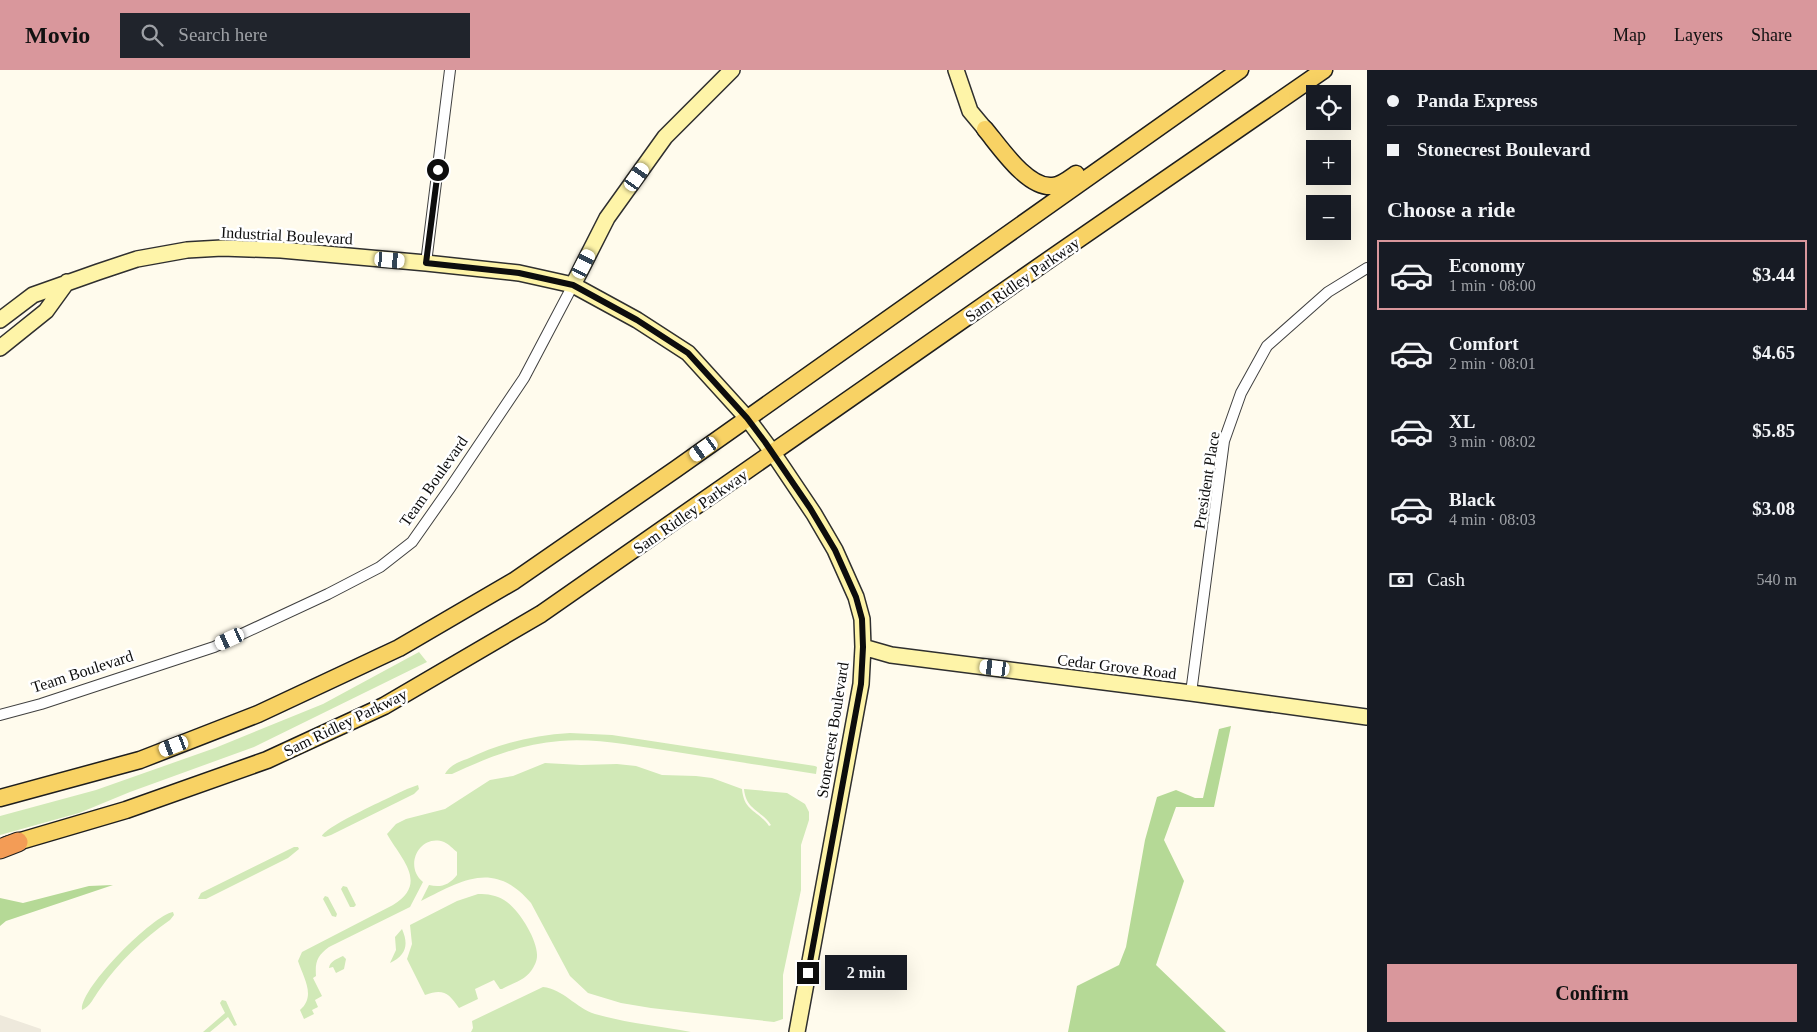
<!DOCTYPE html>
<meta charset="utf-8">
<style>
body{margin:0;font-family:Georgia,serif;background:#20242c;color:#f1f3f6;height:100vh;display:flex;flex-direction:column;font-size:19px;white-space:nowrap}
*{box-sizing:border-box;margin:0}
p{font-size:16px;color:#9ea1a6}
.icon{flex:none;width:28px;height:28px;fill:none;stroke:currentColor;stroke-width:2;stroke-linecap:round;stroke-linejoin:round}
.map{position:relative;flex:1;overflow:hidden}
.details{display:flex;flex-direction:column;background:#171b24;width:450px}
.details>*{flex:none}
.guide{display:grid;align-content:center;height:110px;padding:0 20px;background:#171b24}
.fabs{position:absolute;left:1306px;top:15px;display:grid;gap:10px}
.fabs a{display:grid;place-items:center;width:45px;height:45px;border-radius:0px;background:#171b24;box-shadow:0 5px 20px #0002;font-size:25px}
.end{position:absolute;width:22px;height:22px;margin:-11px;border:6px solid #0d0d0d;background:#fff;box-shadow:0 0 0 2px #fff}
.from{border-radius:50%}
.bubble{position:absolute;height:35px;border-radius:0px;background:#171b24;box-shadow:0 5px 20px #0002;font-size:16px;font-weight:700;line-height:35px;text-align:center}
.car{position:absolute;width:15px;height:30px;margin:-15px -8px;border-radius:6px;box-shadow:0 0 4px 1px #0007;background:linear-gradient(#fff 24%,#345 0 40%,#fff 0 76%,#345 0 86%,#fff 0)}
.guide b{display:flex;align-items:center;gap:18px;height:48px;font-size:19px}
.guide b+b{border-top:1px solid #363941}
.guide i{width:12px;height:12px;background:#f1f3f6}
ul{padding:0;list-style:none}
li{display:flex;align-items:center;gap:15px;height:70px;margin:0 10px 8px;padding:0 10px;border:2px solid transparent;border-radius:0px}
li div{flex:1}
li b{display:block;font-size:19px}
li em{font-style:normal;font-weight:700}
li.active{border-color:#d9979c}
li>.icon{width:45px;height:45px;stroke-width:1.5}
h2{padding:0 20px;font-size:22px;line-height:60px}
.pay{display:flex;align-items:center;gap:12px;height:55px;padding:0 20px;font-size:19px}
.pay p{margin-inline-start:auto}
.primary-button{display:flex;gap:10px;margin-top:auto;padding:10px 20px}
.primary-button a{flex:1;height:58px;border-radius:0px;background:#d9979c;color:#111;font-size:20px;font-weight:700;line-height:58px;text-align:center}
header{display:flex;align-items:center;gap:30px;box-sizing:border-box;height:70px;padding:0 25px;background:#d9979c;color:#111}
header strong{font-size:24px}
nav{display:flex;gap:28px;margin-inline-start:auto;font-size:18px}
.search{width:350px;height:45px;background:#20242c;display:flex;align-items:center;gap:12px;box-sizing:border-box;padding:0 18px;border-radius:0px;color:#9ea1a6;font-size:19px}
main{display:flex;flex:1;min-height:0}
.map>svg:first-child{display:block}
</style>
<header>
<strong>Movio</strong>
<div class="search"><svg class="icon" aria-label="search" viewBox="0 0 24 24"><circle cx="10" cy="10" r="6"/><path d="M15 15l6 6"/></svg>Search here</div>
<nav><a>Map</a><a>Layers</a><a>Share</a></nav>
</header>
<main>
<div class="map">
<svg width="1367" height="962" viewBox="0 0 1367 962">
<rect width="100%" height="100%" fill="#fffbed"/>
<path fill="#d1e9b7" d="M 419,582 L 427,592 L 254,677 L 130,722 L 79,743 L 0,765 L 0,746 L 96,720 L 215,678 L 323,634 Z
M 570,663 L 612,665 L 815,696 L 817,697 L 816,704 C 767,696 718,689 670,681 C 634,676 597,668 560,671 C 521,674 487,688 452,704 L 445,704 C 449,696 458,692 467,689 C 500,673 534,665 570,663 Z
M 545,693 L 581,695 L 617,694 L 636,696 L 662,705 L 696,706 L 712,708 L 742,719 C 744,742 758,740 769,756 L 771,755 C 761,740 746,740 744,719 L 787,723 L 805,734 L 809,742 L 809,750 L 801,775 L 801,820 L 783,905 L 783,949 L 774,952 L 651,938 L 621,933 L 588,923 L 570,906 L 531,833 C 494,790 463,810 421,831 L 429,815 C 441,818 449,815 457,805 L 457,782 C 453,779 449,774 444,772 C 420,763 403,796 423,812 L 410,837 L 329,877 C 317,886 315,892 316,906 L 313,908 L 322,926 L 315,930 L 318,937 L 312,940 L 314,944 L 304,949 L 300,940 C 316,926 304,909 298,891 L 302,882 L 393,835 C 429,813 401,789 387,764 L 396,754 L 406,749 L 445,739 L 490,710 L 513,706 Z
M 418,715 L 419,719 L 414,724 L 331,765 L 325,767 L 322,766 C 326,756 393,726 407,719 Z
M 294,777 L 298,777 L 299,779 L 288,788 L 206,829 L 198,829 L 201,823 L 205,821 Z
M 343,816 L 347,817 L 356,835 L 354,837 L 350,837 L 341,819 Z
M 478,824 C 488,824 496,825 504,830 C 518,838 538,870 537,886 C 537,891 534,897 531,901 C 525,910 511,914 502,919 L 500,919 L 494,910 L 475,919 L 478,929 L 459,938 C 449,923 443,918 425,925 L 407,889 L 412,874 L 410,855 L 457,831 Z
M 325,826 L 328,827 L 337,844 L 336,847 L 332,846 L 323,829 Z
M 173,842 L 174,845 L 170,850 C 143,869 119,892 100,919 C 94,927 90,937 82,940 C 79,919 153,845 173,842 Z
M 402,859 C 409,875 406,885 390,893 L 396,880 L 395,867 Z
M 343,886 L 346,889 L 344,899 L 336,903 L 333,897 L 329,898 C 330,891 337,889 343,886 Z
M 543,917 C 563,919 576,938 595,944 C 626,953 660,956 691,962 L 471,962 L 473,958 L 472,951 Z
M 222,930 L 226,931 L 237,955 L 234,956 L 228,947 L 210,962 L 203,962 L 225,943 L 220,933 Z"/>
<path fill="#b5d996" d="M 1231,656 L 1214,737 L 1176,737 L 1164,770 L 1184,811 L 1156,895 L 1226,962 L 1068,962 L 1077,916 L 1119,895 L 1126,877 L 1145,770 L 1157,727 L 1176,720 L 1195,728 L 1203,728 L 1219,659 Z
M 113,815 L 6,851 L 0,856 L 0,828 L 23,833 L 89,816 Z"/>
<path fill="#eee9dc" d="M 0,945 L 41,959 L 41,962 L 0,962 Z"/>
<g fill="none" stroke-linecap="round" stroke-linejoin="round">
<g stroke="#404040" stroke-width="12">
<path id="street" d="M 426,193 L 450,0
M 1191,623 L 1224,371 L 1241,323 L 1267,276 L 1328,222 L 1367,198
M 0,645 L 41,634 L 214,577 L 328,524 L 380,497 L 412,472 L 450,418 L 524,308 L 573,215"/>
</g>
<g stroke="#2f2f2f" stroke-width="18">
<path id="secondary" d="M 956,0 L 970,41 L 985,59
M 573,215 L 607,148 L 665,67 L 732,0
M 0,250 L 33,225 L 98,202 L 137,189 L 187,180 L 222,178 L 281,180 L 426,193 L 519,203 L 573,215 L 637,250 L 688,283 L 747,348 L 773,383 L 814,444 L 835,480 L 856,527 L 862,549 L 863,577 L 861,614 L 797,962
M 0,278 L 46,241 L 67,212
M 863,577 L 891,585 L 1191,623 L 1367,647"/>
</g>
<g stroke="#1e1e1e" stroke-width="19">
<path id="primary" d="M 985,59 C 1000,77 1027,118 1052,116 C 1061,116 1069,109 1076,104
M 0,728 L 140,690 L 258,644 L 399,578 L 514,511 L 676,399 L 1240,0
M 7,775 L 126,740 L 267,690 L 384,636 L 541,544 L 1060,182 L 1324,0"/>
</g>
<g stroke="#1e1e1e" stroke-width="21">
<path id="highway" d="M 0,779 L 18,772"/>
</g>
<use href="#street" stroke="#fff" stroke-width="10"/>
<use href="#secondary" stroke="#fef4a8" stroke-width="15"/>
<use href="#primary" stroke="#f8d264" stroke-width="16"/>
<use href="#highway" stroke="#f39c56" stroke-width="19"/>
</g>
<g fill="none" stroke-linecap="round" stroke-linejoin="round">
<path stroke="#0d0d0d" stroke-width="6" d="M 438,100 L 426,193 L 519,203 L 573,215 L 637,250 L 688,283 L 747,348 L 765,372 L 810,438 L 835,480 L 856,527 L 862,549 L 863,577 L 861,614 L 808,903"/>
</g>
<g text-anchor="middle" stroke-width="5" stroke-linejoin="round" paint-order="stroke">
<g font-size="16" fill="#0d0d0d" stroke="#fff">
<text transform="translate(287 165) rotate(3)" y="6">Industrial Boulevard</text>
<text transform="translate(1022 209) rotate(-35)" y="6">Sam Ridley Parkway</text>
<text transform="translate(1206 410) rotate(-81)" y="6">President Place</text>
<text transform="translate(433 411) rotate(-55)" y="6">Team Boulevard</text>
<text transform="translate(690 441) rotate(-35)" y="6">Sam Ridley Parkway</text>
<text transform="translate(1117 596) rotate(7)" y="6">Cedar Grove Road</text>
<text transform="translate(82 601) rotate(-18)" y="6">Team Boulevard</text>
<text transform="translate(345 652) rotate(-26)" y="6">Sam Ridley Parkway</text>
<text transform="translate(832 660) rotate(-81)" y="6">Stonecrest Boulevard</text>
</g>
</g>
</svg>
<div class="fabs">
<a><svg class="icon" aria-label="locate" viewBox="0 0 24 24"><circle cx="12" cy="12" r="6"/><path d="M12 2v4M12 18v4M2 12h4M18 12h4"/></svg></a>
<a>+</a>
<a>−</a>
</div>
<i class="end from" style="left:438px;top:100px"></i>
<i class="end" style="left:808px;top:903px"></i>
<div class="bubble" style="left:825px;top:885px;width:82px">2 min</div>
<i class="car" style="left:637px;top:107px;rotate:35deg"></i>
<i class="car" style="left:390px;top:190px;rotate:95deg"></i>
<i class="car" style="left:584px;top:194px;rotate:27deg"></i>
<i class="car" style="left:704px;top:379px;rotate:235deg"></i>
<i class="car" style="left:230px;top:569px;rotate:245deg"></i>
<i class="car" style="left:995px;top:598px;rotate:277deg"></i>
<i class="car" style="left:174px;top:676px;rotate:249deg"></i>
</div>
<section class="details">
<div class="guide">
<b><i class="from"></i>Panda Express</b>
<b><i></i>Stonecrest Boulevard</b>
</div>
<h2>Choose a ride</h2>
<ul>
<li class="active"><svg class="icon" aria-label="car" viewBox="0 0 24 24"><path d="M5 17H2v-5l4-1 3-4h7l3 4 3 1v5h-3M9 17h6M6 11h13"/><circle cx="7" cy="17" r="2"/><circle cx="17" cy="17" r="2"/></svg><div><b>Economy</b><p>1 min · 08:00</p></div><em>$3.44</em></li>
<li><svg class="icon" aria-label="car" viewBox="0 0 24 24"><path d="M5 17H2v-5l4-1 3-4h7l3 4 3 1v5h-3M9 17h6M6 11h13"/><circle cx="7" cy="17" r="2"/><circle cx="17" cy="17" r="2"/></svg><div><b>Comfort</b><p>2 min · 08:01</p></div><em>$4.65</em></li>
<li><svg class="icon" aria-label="car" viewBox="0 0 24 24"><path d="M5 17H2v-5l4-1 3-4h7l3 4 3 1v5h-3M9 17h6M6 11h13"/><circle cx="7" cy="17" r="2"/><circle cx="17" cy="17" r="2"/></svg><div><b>XL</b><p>3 min · 08:02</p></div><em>$5.85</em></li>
<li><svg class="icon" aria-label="car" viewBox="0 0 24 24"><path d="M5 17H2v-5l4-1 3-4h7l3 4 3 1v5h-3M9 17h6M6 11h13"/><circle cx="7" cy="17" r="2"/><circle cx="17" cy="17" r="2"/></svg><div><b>Black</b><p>4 min · 08:03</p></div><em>$3.08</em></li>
</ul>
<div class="pay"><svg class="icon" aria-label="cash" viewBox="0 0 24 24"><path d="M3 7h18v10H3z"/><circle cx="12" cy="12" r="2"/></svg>Cash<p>540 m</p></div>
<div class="primary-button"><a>Confirm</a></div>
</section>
</main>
